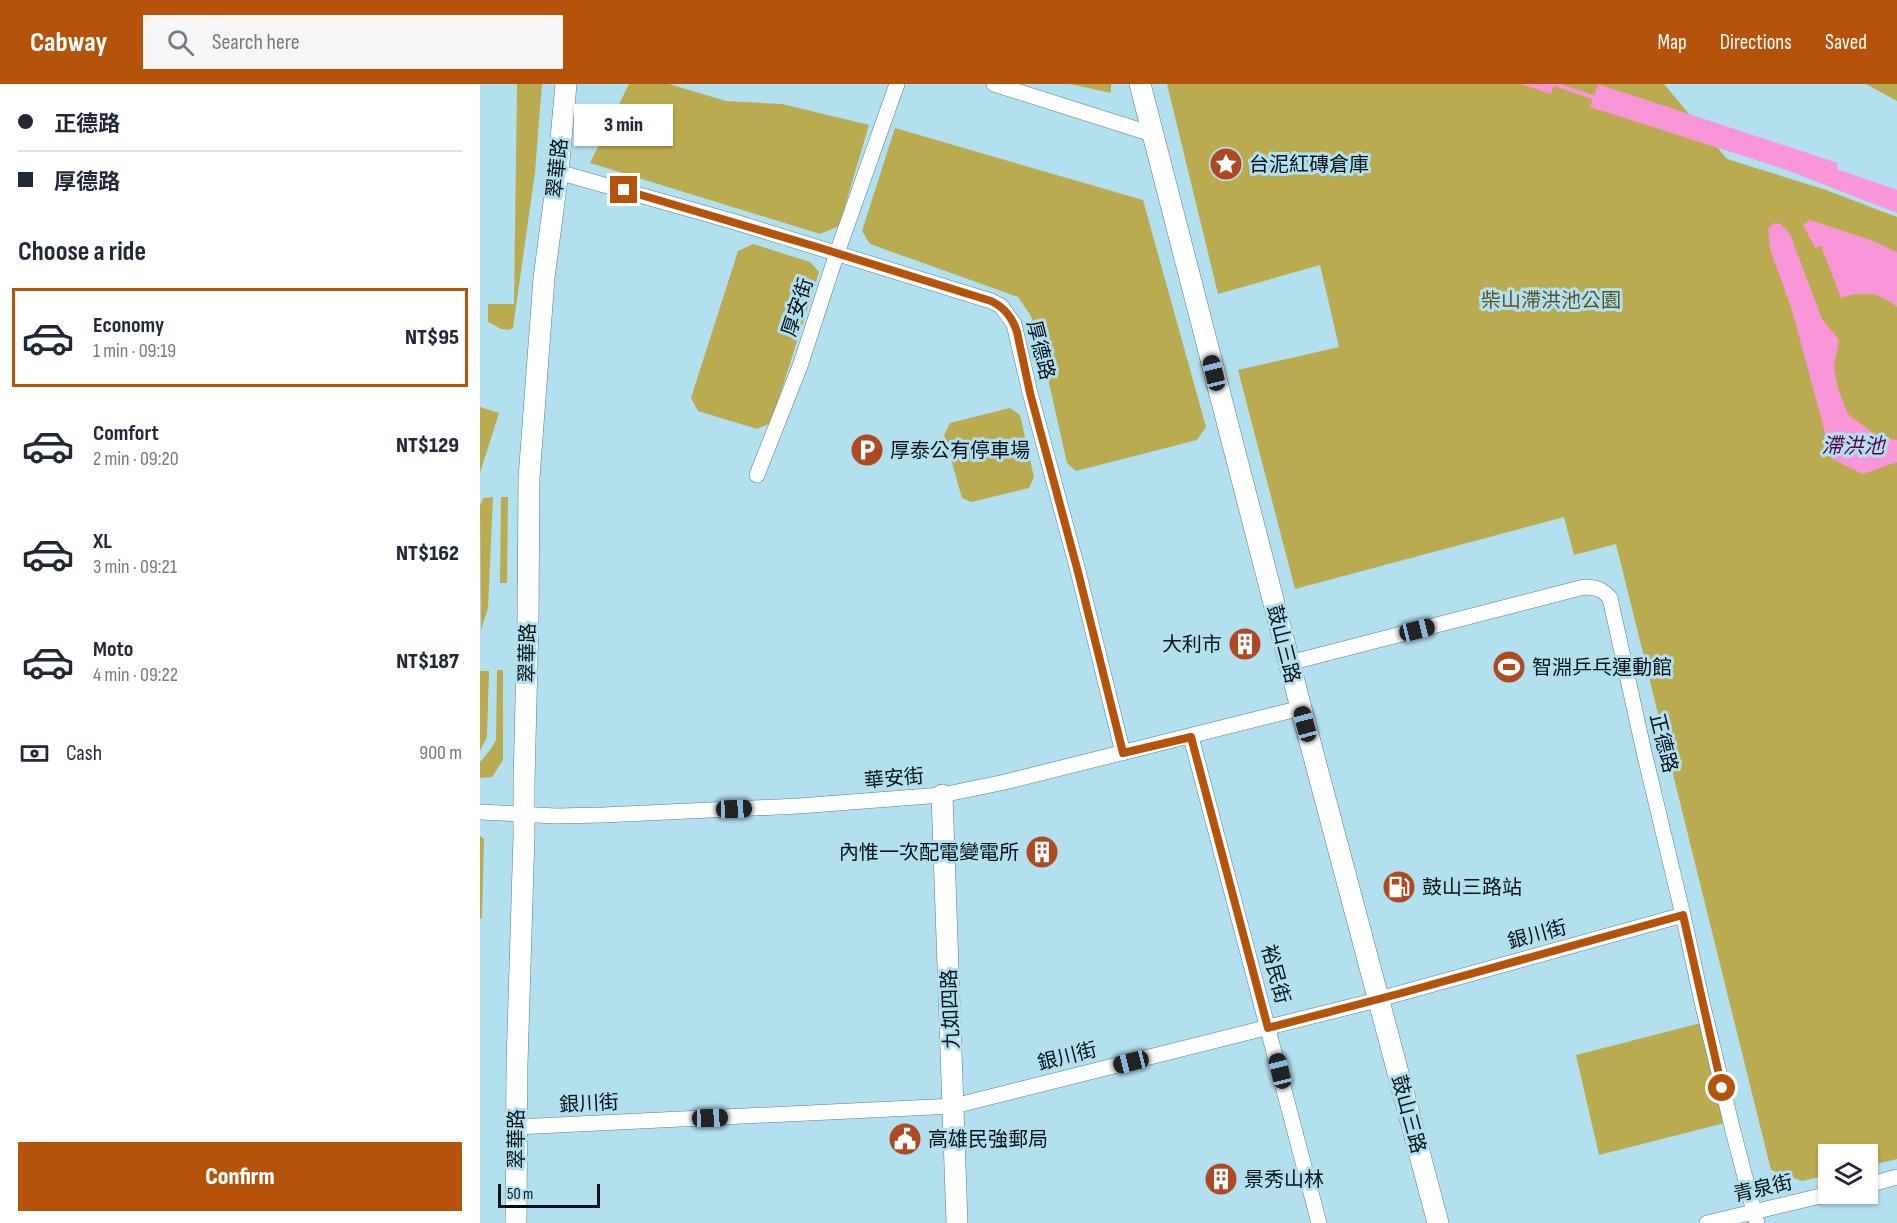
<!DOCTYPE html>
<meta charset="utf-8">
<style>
body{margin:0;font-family:"Sofia Sans Condensed","Noto Sans TC",sans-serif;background:#f6f6f7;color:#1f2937;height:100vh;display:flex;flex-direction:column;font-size:22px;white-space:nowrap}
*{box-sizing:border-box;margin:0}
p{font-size:20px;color:#747a83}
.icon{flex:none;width:33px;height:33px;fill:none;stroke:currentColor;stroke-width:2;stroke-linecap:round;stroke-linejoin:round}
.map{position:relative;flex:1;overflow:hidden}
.drawer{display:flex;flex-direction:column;background:#fff;width:480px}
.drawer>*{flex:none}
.banner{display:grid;align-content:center;height:132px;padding:0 18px;background:#fff}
.fabs{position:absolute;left:1338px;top:1060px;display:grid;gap:12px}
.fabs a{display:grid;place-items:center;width:60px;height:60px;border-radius:0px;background:#fff;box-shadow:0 2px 4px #0004;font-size:30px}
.scale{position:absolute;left:18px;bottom:15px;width:102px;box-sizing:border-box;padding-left:6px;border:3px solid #021116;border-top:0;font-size:16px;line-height:21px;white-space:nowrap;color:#021116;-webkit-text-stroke:4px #b3e0ef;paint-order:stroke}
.end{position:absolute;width:27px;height:27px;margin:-14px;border:8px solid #b45309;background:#fff;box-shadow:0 0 0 3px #fff}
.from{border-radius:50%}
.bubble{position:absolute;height:42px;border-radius:0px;background:#fff;box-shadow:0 2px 4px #0004;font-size:20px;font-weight:800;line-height:42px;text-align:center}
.car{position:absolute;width:18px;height:36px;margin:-18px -9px;border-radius:8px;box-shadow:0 0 4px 2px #0007;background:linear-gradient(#222 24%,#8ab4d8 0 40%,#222 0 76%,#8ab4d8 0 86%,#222 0)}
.banner b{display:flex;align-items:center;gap:21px;height:57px;font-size:22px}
.banner b+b{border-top:2px solid #e0e1e3}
.banner i{width:15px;height:15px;background:#1f2937}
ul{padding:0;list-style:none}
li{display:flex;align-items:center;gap:18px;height:99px;margin:0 12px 9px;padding:0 6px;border:3px solid transparent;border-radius:0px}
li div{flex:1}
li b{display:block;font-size:22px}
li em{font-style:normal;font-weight:800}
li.current{border-color:#b45309}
li>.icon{width:54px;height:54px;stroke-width:1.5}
h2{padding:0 18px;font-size:27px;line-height:72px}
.pay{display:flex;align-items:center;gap:15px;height:66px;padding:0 18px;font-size:22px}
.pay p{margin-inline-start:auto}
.primary-button{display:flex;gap:12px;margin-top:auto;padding:12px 18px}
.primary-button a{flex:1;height:69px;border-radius:0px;background:#b45309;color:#fff;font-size:24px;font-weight:800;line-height:69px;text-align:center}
header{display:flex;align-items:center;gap:36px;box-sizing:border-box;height:84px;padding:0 30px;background:#b45309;color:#fff}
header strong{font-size:28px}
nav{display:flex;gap:33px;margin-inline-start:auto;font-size:21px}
.search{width:420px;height:54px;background:#f6f6f7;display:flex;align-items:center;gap:15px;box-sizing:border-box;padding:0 21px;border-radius:0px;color:#747a83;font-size:22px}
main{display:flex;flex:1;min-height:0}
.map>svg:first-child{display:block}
</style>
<header>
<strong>Cabway</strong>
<div class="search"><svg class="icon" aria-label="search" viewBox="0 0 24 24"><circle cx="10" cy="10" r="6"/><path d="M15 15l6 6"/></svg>Search here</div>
<nav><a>Map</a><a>Directions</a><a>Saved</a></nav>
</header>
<main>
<section class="drawer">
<div class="banner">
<b><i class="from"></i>正德路</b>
<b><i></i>厚德路</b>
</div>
<h2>Choose a ride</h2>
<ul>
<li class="current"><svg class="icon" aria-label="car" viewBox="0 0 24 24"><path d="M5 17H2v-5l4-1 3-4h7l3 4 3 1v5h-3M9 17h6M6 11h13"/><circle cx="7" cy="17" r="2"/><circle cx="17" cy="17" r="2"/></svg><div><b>Economy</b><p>1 min · 09:19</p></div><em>NT$95</em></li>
<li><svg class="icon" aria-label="car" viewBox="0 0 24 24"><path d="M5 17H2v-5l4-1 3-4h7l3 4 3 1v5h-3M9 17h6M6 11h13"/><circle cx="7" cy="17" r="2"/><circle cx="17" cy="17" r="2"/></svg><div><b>Comfort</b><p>2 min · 09:20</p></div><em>NT$129</em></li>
<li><svg class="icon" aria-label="car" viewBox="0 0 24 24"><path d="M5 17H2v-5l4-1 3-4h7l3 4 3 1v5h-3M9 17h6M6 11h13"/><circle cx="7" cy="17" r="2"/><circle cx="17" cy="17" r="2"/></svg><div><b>XL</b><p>3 min · 09:21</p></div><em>NT$162</em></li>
<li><svg class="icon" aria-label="car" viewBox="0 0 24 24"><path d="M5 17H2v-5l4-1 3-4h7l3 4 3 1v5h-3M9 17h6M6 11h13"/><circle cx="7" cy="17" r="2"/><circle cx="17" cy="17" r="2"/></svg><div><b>Moto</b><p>4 min · 09:22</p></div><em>NT$187</em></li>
</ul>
<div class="pay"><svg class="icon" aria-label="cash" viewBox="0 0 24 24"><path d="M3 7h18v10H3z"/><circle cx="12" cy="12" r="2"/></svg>Cash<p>900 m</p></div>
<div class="primary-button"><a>Confirm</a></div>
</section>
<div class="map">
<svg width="1417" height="1139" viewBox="0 0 1417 1139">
<rect width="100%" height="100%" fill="#b3e0ef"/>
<path fill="#baab50" d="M 37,0 L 62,0 L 55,88 L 33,244 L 29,246 L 21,245 L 8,238 L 8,220 L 34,220 Z
M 149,0 L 189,0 L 246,17 L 302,20 L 389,41 L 359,142 L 340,150 L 110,79 Z
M 590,0 L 631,0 L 631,9 Z
M 687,0 L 1184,0 L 1247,75 L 1346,106 L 1417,133 L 1417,1075 L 1388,1082 L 1388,1071 L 1348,1071 L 1348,1091 L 1322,1097 L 1291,1086 L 1136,460 L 1094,471 L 1084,433 L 815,505 L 758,286 L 859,263 L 840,181 L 738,210 Z
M 1386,0 L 1417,0 L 1417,17 Z
M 415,44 L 663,116 L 726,343 L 717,356 L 596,387 L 587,379 L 564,277 L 551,232 L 538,213 L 390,160 L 382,147 Z
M 273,160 L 330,178 L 339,188 L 291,339 L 277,345 L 218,327 L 211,314 L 258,167 Z
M 0,323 L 19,329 L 0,389 Z
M 530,324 L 540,331 L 554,393 L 549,404 L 491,418 L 482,414 L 464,351 L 470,339 Z
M 13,413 L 8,524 L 1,546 L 0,422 L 3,414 Z
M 21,413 L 28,413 L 27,499 L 20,499 Z
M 17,586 L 23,586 L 23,676 L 12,693 L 0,694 L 0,678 L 11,665 L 16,656 Z
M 0,587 L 9,587 L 7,653 L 0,667 Z
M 0,752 L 4,755 L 2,834 L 0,835 Z
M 1221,939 L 1245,1039 L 1119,1071 L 1096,971 Z"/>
<path fill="#f896d8" d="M 1040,0 L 1074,0 L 1071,10 Z
M 1118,0 L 1358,79 L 1357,85 L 1417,106 L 1417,129 L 1301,84 L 1110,23 Z
M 1330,136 L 1393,157 L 1417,168 L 1417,223 C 1398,208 1384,206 1361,214 L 1341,162 L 1335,164 L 1323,141 Z
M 1294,139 L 1301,140 L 1310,150 L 1342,235 L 1359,256 L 1354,283 L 1358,305 L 1368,330 L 1397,352 L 1417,356 L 1417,378 L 1383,390 L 1352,375 L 1312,226 L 1290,165 L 1288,145 Z"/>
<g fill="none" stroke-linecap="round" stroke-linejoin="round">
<path stroke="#f896d8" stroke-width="4" d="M 1075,0 L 1118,15"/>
<g stroke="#537d8a" stroke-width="16">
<path id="street" d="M 514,0 L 672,50
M 78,88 L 255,138 L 511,217 L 521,222 L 534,240 L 550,309 L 598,487 L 643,669
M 277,391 L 320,282 L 357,169 L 417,0
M 809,579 L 1104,503 C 1116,503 1122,505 1130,514 L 1164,668 L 1203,831 L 1222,918 L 1253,1047 L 1277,1139
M 711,653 L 839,1139
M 0,728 L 76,732 L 123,731 L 319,722 L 462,711 L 525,698 L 821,624
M 36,1043 L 474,1022 L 885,919 L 1203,831
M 1388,1101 L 1417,1093
M 1227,1139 L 1349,1110"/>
</g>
<g stroke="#537d8a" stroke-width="22">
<path id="secondary" d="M 660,0 L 821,624 L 958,1139
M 462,711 L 477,1139
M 36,1139 L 37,980 L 44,752 L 44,698 L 48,536 L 49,394 L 64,194 L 78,88 L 86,0"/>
</g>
<use href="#street" stroke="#fff" stroke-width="15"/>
<use href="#secondary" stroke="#fff" stroke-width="21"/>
</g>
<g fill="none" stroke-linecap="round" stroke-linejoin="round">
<path stroke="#b45309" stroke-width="8" d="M 144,106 L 337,163 L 511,217 C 525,224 532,233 537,248 L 550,309 L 598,488 L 643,669 L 711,653 L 788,944 L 918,910 L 1203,831 L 1242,1004"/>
</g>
<defs>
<g id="sight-disc" transform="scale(1.725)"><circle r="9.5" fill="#af4921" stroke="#b3e0ef"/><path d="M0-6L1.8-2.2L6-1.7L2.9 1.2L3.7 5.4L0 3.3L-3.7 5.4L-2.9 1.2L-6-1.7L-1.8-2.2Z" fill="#fff"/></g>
<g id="parking-disc" transform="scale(1.725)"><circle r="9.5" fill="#af4921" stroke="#b3e0ef"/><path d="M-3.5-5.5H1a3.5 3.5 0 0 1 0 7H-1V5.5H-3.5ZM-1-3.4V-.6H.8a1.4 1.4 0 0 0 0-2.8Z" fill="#fff"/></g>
<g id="building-disc" transform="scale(1.725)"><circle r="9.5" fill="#af4921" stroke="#b3e0ef"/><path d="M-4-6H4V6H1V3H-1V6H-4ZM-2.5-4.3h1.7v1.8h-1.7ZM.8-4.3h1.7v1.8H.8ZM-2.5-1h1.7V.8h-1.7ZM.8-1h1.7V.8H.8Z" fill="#fff"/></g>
<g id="stadium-disc" transform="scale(1.725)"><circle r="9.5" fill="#af4921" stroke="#b3e0ef"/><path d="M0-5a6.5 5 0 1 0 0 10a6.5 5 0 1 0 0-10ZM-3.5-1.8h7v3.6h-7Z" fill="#fff"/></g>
<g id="fuel-disc" transform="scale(1.725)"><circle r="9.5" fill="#af4921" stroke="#b3e0ef"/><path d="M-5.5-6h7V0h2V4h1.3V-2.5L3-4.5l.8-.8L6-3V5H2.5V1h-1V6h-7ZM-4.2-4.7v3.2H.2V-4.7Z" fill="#fff"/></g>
<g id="civic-disc" transform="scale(1.725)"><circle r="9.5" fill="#af4921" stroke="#b3e0ef"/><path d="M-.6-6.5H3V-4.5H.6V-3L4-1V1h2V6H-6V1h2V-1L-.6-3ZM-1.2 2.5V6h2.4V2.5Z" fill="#fff"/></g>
</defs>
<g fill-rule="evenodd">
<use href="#sight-disc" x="746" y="80"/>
<use href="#parking-disc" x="387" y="366"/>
<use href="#building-disc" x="765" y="560"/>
<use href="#stadium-disc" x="1029" y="583"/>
<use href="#building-disc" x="562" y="768"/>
<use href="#fuel-disc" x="919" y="803"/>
<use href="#civic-disc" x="425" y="1055"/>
<use href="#building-disc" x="741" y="1095"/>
</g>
<g text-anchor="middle" stroke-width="6" stroke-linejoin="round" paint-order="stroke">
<g font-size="20" fill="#021116" stroke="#b3e0ef" text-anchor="start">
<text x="769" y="87">台泥紅磚倉庫</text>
<text x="410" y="373">厚泰公有停車場</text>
<text x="742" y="567" text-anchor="end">大利市</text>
<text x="1052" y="590">智淵乒乓運動館</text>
<text x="539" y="775" text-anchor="end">內惟一次配電變電所</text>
<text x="942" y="810">鼓山三路站</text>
<text x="448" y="1062">高雄民強郵局</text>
<text x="764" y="1102">景秀山林</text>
</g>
<g font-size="20" fill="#021116" stroke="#b3e0ef">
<text transform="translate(77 84) rotate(-84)" y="7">翠華路</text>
<text transform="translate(317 223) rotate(-72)" y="7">厚安街</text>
<text transform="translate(561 266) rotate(76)" y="7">厚德路</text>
<text transform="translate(804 560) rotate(76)" y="7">鼓山三路</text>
<text transform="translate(47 569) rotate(-89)" y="7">翠華路</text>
<text transform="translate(1184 659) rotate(76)" y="7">正德路</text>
<text transform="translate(414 694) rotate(-5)" y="7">華安街</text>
<text transform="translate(1057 850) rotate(-15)" y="7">銀川街</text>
<text transform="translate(796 890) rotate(75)" y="7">裕民街</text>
<text transform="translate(470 925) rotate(-92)" y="7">九如四路</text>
<text transform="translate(587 972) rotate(-14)" y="7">銀川街</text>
<text transform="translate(109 1019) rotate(-3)" y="7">銀川街</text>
<text transform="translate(929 1030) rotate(75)" y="7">鼓山三路</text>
<text transform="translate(36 1055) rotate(-90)" y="7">翠華路</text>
<text transform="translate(1283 1104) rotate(-13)" y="7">青泉街</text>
</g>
<g font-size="20" fill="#5b5322" stroke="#b3e0ef">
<text x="1071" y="223">柴山滯洪池公園</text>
</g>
<g font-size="21" font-style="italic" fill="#5c0148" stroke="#b3e0ef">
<text x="1373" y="369">滯洪池</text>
</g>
</g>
</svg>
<div class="fabs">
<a><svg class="icon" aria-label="layers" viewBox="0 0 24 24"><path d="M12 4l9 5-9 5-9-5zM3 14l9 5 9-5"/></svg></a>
</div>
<div class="scale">50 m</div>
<i class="end from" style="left:1242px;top:1004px"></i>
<i class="end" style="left:144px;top:106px"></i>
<div class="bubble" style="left:94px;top:20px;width:99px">3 min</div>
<i class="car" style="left:734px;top:289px;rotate:346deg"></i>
<i class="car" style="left:937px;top:546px;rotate:76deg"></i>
<i class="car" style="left:825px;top:640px;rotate:345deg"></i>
<i class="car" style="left:254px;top:725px;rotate:88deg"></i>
<i class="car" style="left:651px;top:978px;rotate:256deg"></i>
<i class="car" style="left:800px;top:987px;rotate:346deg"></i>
<i class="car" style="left:230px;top:1034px;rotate:88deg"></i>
</div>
</main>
